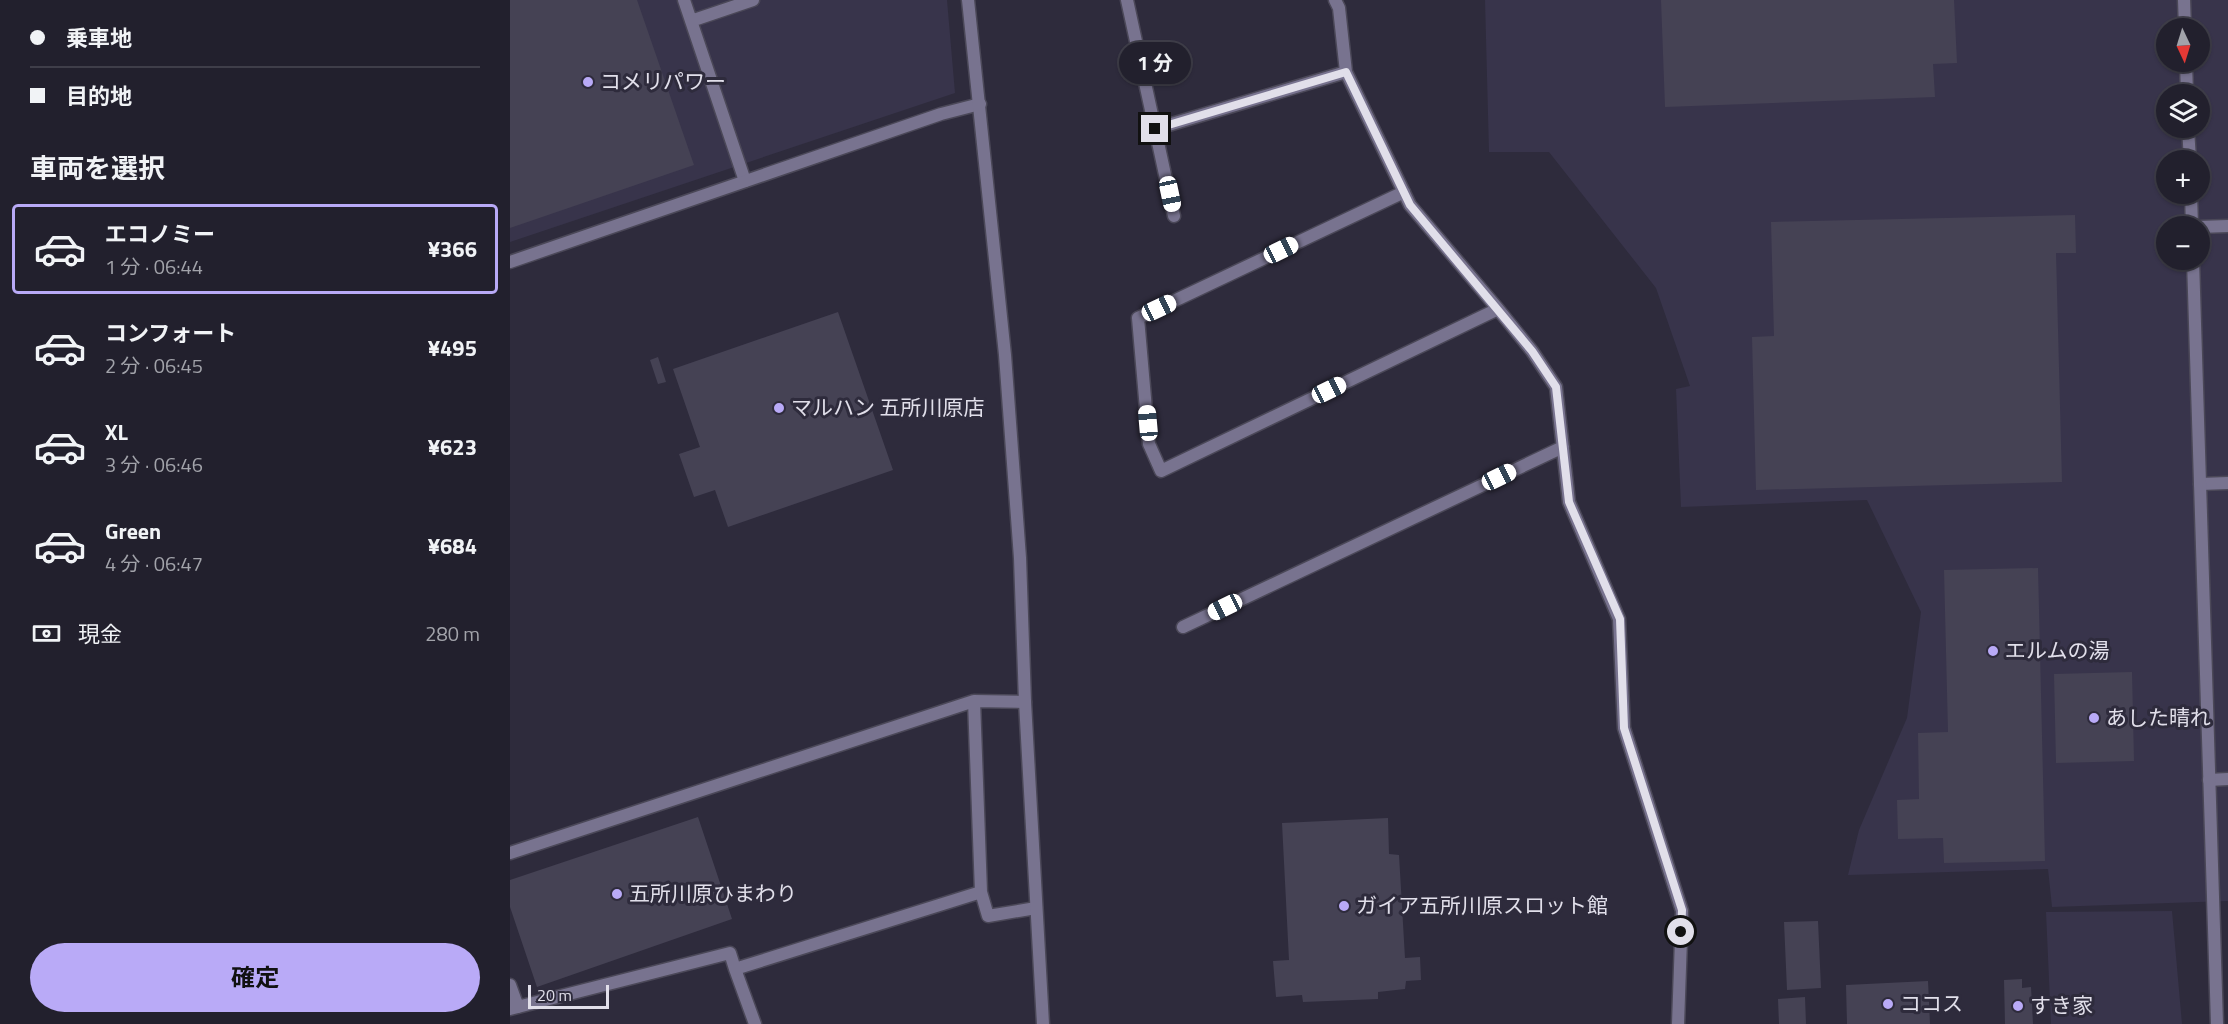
<!DOCTYPE html>
<html lang="ja">
<meta charset="utf-8">
<style>
body{margin:0;font-family:"Titillium Web","Noto Sans JP",sans-serif;background:#2e2d39;color:#f1f3f6;height:100vh;display:flex;flex-direction:column;font-size:22px;white-space:nowrap}
*{box-sizing:border-box;margin:0}
p{font-size:20px;color:#a2a3aa}
.icon{flex:none;width:33px;height:33px;fill:none;stroke:currentColor;stroke-width:2;stroke-linecap:round;stroke-linejoin:round}
.map{position:relative;flex:1;overflow:hidden}
.details{display:flex;flex-direction:column;background:#22202d;width:510px}
.details>*{flex:none}
.guide{display:grid;align-content:center;height:132px;padding:0 30px;background:#22202d}
.needle{width:39px;rotate:176deg}
.tools{position:absolute;left:1646px;top:18px;display:grid;gap:12px}
.tools a{display:grid;place-items:center;width:54px;height:54px;border-radius:50%;background:#22202d;box-shadow:0 2px 4px #0004,0 0 0 2px #3f3e49;font-size:30px}
.scale{position:absolute;left:18px;bottom:15px;width:81px;box-sizing:border-box;padding-left:6px;border:3px solid #e1dfea;border-top:0;font-size:16px;line-height:21px;white-space:nowrap;color:#e1dfea;-webkit-text-stroke:4px #2e2b3c;paint-order:stroke}
.end{position:absolute;width:27px;height:27px;margin:-14px;border:8px solid #e1dfea;background:#111;box-shadow:0 0 0 3px #111}
.from{border-radius:50%}
.bubble{position:absolute;height:42px;border-radius:21px;background:#22202d;box-shadow:0 2px 4px #0004,0 0 0 2px #3f3e49;font-size:20px;font-weight:700;line-height:42px;text-align:center}
.car{position:absolute;width:18px;height:36px;margin:-18px -9px;border-radius:8px;box-shadow:0 0 4px 2px #0007;background:linear-gradient(#fff 24%,#345 0 40%,#fff 0 76%,#345 0 86%,#fff 0)}
.guide b{display:flex;align-items:center;gap:21px;height:57px;font-size:22px}
.guide b+b{border-top:2px solid #3f3e49}
.guide i{width:15px;height:15px;background:#f1f3f6}
ul{padding:0;list-style:none}
li{display:flex;align-items:center;gap:18px;height:90px;margin:0 12px 9px;padding:0 18px;border:3px solid transparent;border-radius:6px}
li div{flex:1}
li b{display:block;font-size:22px}
li em{font-style:normal;font-weight:700}
li.active{border-color:#b9aaf7}
li>.icon{width:54px;height:54px;stroke-width:1.5}
h2{padding:0 30px;font-size:27px;line-height:72px}
.pay{display:flex;align-items:center;gap:15px;height:66px;padding:0 30px;font-size:22px}
.pay p{margin-inline-start:auto}
.primary-button{display:flex;gap:12px;margin-top:auto;padding:12px 30px}
.primary-button a{flex:1;height:69px;border-radius:36px;background:#b9aaf7;color:#111;font-size:24px;font-weight:700;line-height:69px;text-align:center}
main{display:flex;flex:1;min-height:0}
.map>svg:first-child{display:block}
</style>
<main>
<section class="details">
<div class="guide">
<b><i class="from"></i>乗車地</b>
<b><i></i>目的地</b>
</div>
<h2>車両を選択</h2>
<ul>
<li class="active"><svg class="icon" aria-label="car" viewBox="0 0 24 24"><path d="M5 17H2v-5l4-1 3-4h7l3 4 3 1v5h-3M9 17h6M6 11h13"/><circle cx="7" cy="17" r="2"/><circle cx="17" cy="17" r="2"/></svg><div><b>エコノミー</b><p>1 分 · 06:44</p></div><em>¥366</em></li>
<li><svg class="icon" aria-label="car" viewBox="0 0 24 24"><path d="M5 17H2v-5l4-1 3-4h7l3 4 3 1v5h-3M9 17h6M6 11h13"/><circle cx="7" cy="17" r="2"/><circle cx="17" cy="17" r="2"/></svg><div><b>コンフォート</b><p>2 分 · 06:45</p></div><em>¥495</em></li>
<li><svg class="icon" aria-label="car" viewBox="0 0 24 24"><path d="M5 17H2v-5l4-1 3-4h7l3 4 3 1v5h-3M9 17h6M6 11h13"/><circle cx="7" cy="17" r="2"/><circle cx="17" cy="17" r="2"/></svg><div><b>XL</b><p>3 分 · 06:46</p></div><em>¥623</em></li>
<li><svg class="icon" aria-label="car" viewBox="0 0 24 24"><path d="M5 17H2v-5l4-1 3-4h7l3 4 3 1v5h-3M9 17h6M6 11h13"/><circle cx="7" cy="17" r="2"/><circle cx="17" cy="17" r="2"/></svg><div><b>Green</b><p>4 分 · 06:47</p></div><em>¥684</em></li>
</ul>
<div class="pay"><svg class="icon" aria-label="cash" viewBox="0 0 24 24"><path d="M3 7h18v10H3z"/><circle cx="12" cy="12" r="2"/></svg>現金<p>280 m</p></div>
<div class="primary-button"><a>確定</a></div>
</section>
<div class="map">
<svg width="1718" height="1024" viewBox="0 0 1718 1024">
<rect width="100%" height="100%" fill="#2e2b3c"/>
<path fill="#38344b" fill-rule="evenodd" d="M 0,0 L 437,0 L 445,93 L 0,242 Z
M 975,0 L 1718,0 L 1718,901 L 1542,907 L 1538,869 L 1338,875 L 1349,830 L 1397,718 L 1411,612 L 1357,500 L 1171,507 L 1166,389 L 1180,386 L 1146,288 L 1039,152 L 979,152 ZM 1656,28 L 1689,28 L 1689,62 L 1656,62 ZM 1656,94 L 1689,94 L 1689,128 L 1656,128 ZM 1656,160 L 1689,160 L 1689,194 L 1656,194 ZM 1656,226 L 1689,226 L 1689,260 L 1656,260 Z
M 1662,911 L 1672,1024 L 1541,1024 L 1536,912 Z"/>
<path fill="#454254" d="M 0,0 L 127,0 L 184,165 L 0,228 Z
M 1151,0 L 1444,0 L 1447,63 L 1423,64 L 1425,97 L 1155,107 Z
M 1565,215 L 1566,253 L 1546,253 L 1552,482 L 1246,490 L 1242,337 L 1264,336 L 1261,222 Z
M 328,312 L 383,470 L 218,527 L 205,490 L 184,497 L 169,454 L 190,447 L 163,369 Z
M 148,357 L 156,382 L 148,384 L 140,360 Z
M 1528,568 L 1535,861 L 1434,863 L 1433,838 L 1388,839 L 1387,800 L 1409,799 L 1408,733 L 1438,732 L 1434,570 Z
M 1622,672 L 1624,761 L 1546,763 L 1544,674 Z
M 188,817 L 222,919 L 27,987 L 0,907 L 0,880 Z
M 878,818 L 879,854 L 889,855 L 895,958 L 910,957 L 911,980 L 896,981 L 895,989 L 868,992 L 868,999 L 793,1002 L 792,995 L 766,997 L 763,961 L 779,960 L 772,823 Z
M 1308,921 L 1311,988 L 1277,990 L 1274,922 Z
M 1512,979 L 1512,988 L 1521,987 L 1523,1024 L 1495,1024 L 1494,980 Z
M 1418,981 L 1420,1024 L 1337,1024 L 1336,985 Z
M 1295,997 L 1296,1024 L 1269,1024 L 1268,999 Z"/>
<g fill="none" stroke-linecap="round" stroke-linejoin="round">
<g stroke="#4b4858" stroke-width="15">
<path id="service" d="M 174,0 L 235,181
M 181,21 L 243,0
M 1689,227 L 1718,226
M 1690,484 L 1718,483
M 1699,780 L 1718,779
M 0,853 L 464,701
M 471,892 L 464,701 L 515,702
M 0,985 L 8,1007
M 0,1009 L 220,953 L 225,969
M 245,1024 L 225,969 L 471,892 L 478,916 L 526,908"/>
</g>
<g stroke="#4b4858" stroke-width="15">
<path id="minor" d="M 617,0 L 664,216
M 825,0 L 829,8 L 836,72 L 900,205 L 988,309 L 1022,351 L 1046,387 L 1059,502 L 1109,619 L 1114,728 L 1172,911 L 1168,1024
M 645,129 L 836,72
M 894,192 L 628,318 L 639,444 L 651,471 L 988,309
M 0,262 L 431,114 L 470,104
M 673,627 L 1053,447"/>
</g>
<g stroke="#4b4858" stroke-width="15">
<path id="tertiary" d="M 458,0 L 495,355 L 510,558 L 515,702 L 533,1024
M 1674,0 L 1675,28
M 1676,62 L 1677,94
M 1678,128 L 1680,160
M 1681,194 L 1682,226
M 1683,260 L 1707,1024"/>
</g>
<use href="#service" stroke="#78738f" stroke-width="12"/>
<use href="#minor" stroke="#78738f" stroke-width="12"/>
<use href="#tertiary" stroke="#78738f" stroke-width="12"/>
</g>
<g fill="none" stroke-linecap="round" stroke-linejoin="round">
<path stroke="#e1dfea" stroke-width="8" d="M 645,129 L 836,72 L 900,205 L 1022,351 L 1046,387 L 1059,502 L 1110,619 L 1114,728 L 1172,910 L 1171,932"/>
</g>
<g fill="#b9aaf7" stroke="#2e2b3c" stroke-width="2">
<circle cx="78" cy="82" r="6"/>
<circle cx="269" cy="408" r="6"/>
<circle cx="1483" cy="651" r="6"/>
<circle cx="1584" cy="718" r="6"/>
<circle cx="107" cy="894" r="6"/>
<circle cx="834" cy="906" r="6"/>
<circle cx="1378" cy="1004" r="6"/>
<circle cx="1508" cy="1006" r="6"/>
</g>
<g text-anchor="middle" stroke-width="6" stroke-linejoin="round" paint-order="stroke">
<g font-size="21" fill="#e1dfea" stroke="#2e2b3c" text-anchor="start">
<text x="90" y="89">コメリパワー</text>
<text x="281" y="415">マルハン 五所川原店</text>
<text x="1495" y="658">エルムの湯</text>
<text x="1596" y="725">あした晴れ</text>
<text x="119" y="901">五所川原ひまわり</text>
<text x="846" y="913">ガイア五所川原スロット館</text>
<text x="1390" y="1011">ココス</text>
<text x="1520" y="1013">すき家</text>
</g>
</g>
</svg>
<div class="tools">
<a><svg class="needle" viewBox="-14 -14 28 28"><path d="M0-13l5 13h-10z" fill="#e53935"/><path d="M0 13l5-13h-10z" fill="#a2a3aa"/></svg></a>
<a><svg class="icon" aria-label="layers" viewBox="0 0 24 24"><path d="M12 4l9 5-9 5-9-5zM3 14l9 5 9-5"/></svg></a>
<a>+</a>
<a>−</a>
</div>
<div class="scale">20 m</div>
<i class="end from" style="left:1171px;top:932px"></i>
<i class="end" style="left:645px;top:129px"></i>
<div class="bubble" style="left:609px;top:42px;width:72px">1 分</div>
<i class="car" style="left:660px;top:194px;rotate:168deg"></i>
<i class="car" style="left:771px;top:250px;rotate:64deg"></i>
<i class="car" style="left:649px;top:308px;rotate:65deg"></i>
<i class="car" style="left:819px;top:390px;rotate:64deg"></i>
<i class="car" style="left:638px;top:423px;rotate:355deg"></i>
<i class="car" style="left:989px;top:477px;rotate:64deg"></i>
<i class="car" style="left:715px;top:607px;rotate:244deg"></i>
</div>
</main>
